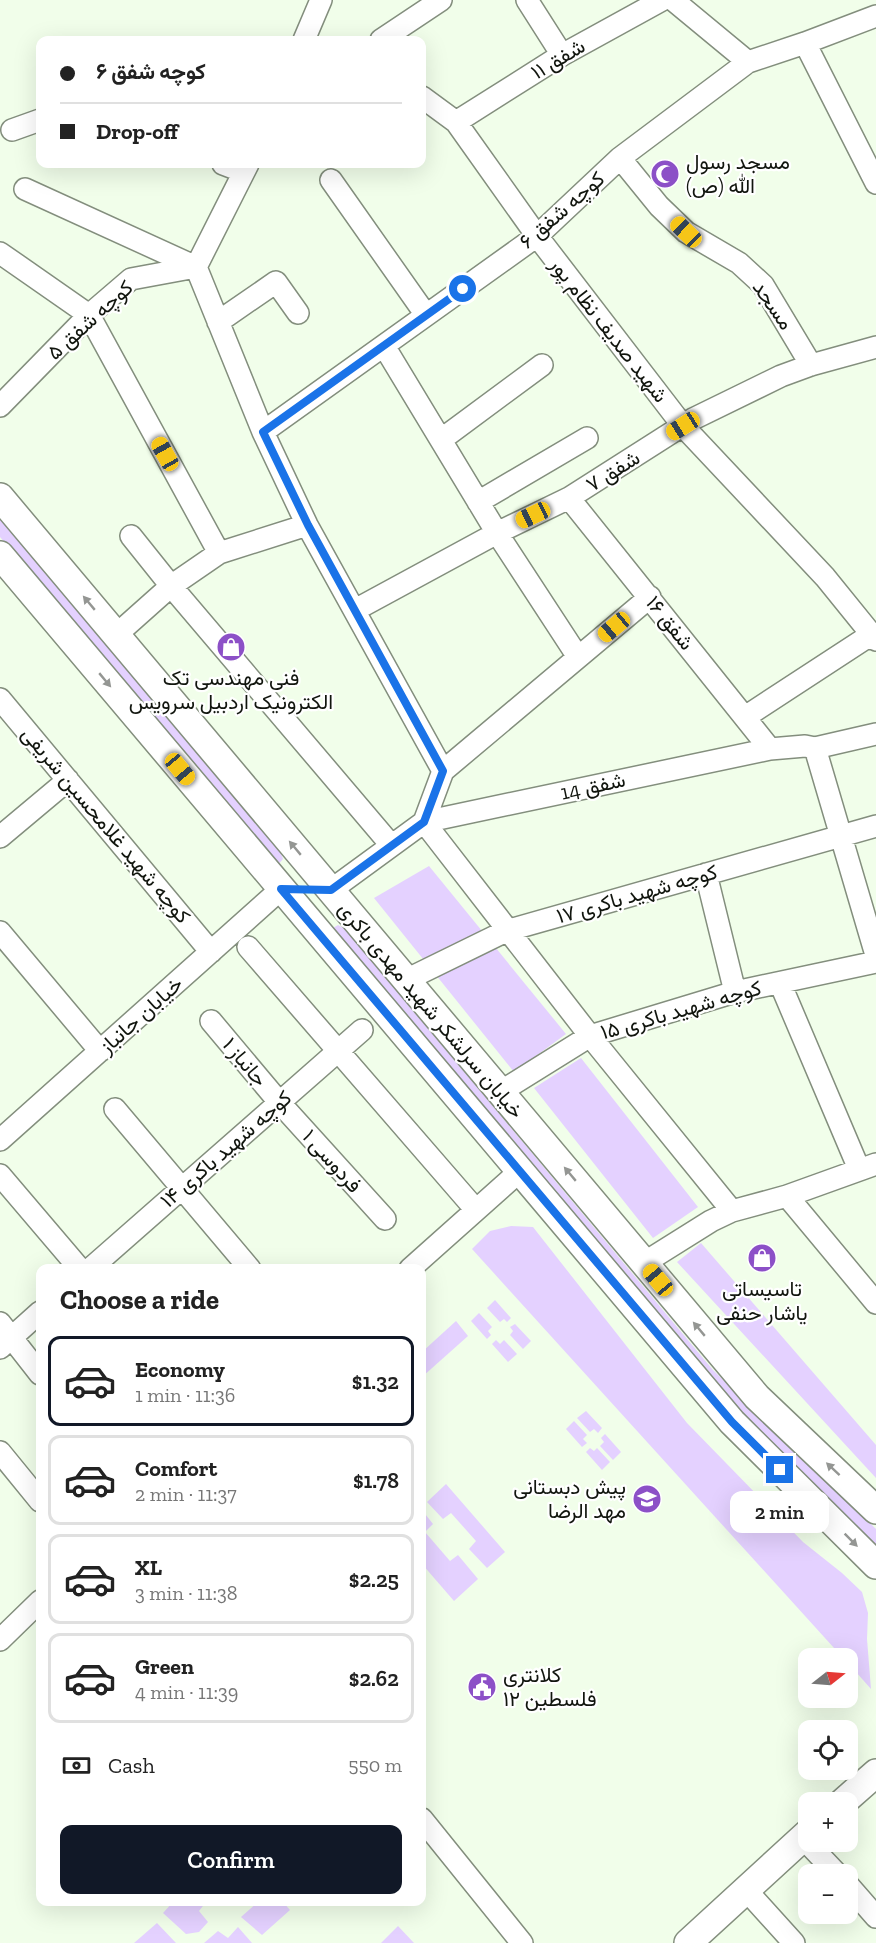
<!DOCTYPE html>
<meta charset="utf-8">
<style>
body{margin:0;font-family:"Zilla Slab",Vazirmatn,serif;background:#f2f2f2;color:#222;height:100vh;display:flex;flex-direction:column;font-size:22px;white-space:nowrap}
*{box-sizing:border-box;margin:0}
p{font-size:20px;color:#767676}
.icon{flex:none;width:33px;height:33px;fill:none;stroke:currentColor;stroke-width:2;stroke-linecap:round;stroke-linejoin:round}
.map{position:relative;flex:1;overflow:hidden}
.side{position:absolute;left:36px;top:1264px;width:390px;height:642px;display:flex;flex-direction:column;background:#fff;border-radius:12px;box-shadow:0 6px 24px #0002}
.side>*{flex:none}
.hud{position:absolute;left:36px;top:36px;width:390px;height:132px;border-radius:12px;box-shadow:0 6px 24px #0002;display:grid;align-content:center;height:132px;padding:0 24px;background:#fff}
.needle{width:39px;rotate:73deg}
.buttons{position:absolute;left:798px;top:1648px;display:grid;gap:12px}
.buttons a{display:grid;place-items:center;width:60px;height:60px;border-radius:12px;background:#fff;box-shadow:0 6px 24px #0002;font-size:30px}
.end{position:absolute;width:27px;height:27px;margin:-14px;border:8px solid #1a73e8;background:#fff;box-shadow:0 0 0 3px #fff}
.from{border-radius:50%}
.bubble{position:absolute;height:42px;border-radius:12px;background:#fff;box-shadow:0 6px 24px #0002;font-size:20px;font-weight:600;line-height:42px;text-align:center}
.car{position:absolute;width:18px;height:36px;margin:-18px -9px;border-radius:8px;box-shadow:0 0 4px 2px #0007;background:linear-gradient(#f5c518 24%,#345 0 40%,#f5c518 0 76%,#345 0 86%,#f5c518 0)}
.hud b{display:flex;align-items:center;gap:21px;height:57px;font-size:22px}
.hud b+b{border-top:2px solid #e0e0e0}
.hud i{width:15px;height:15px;background:#222}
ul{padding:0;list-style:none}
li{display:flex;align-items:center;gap:18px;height:90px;margin:0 12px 9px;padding:0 12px;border:3px solid #e0e0e0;border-radius:12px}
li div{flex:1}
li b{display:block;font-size:22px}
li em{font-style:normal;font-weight:600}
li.selected{border-color:#111827}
li>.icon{width:54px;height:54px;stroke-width:1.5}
h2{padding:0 24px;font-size:27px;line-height:72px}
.pay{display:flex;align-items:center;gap:15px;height:66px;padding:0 24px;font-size:22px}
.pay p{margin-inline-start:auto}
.cta{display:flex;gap:12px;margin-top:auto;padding:12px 24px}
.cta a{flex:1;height:69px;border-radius:12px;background:#111827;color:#fff;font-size:24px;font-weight:600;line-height:69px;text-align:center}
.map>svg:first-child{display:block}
</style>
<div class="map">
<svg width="876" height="1943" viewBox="0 0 876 1943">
<rect width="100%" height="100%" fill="#f1feea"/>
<path fill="#e4d1ff" d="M 0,519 L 280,851 L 283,859 L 277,866 L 0,537 Z
M 429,866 L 566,1034 L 514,1072 L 374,898 Z
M 338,925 L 345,929 L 713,1370 L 876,1529 L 876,1547 L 747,1420 L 334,933 L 333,928 Z
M 581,1058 L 698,1207 L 653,1238 L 534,1088 Z
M 511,1226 L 533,1227 L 687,1423 L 803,1542 L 842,1573 L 862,1592 L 868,1613 L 867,1639 L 871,1689 L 848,1663 L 848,1659 L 844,1659 L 472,1249 L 490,1231 Z
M 701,1243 L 876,1445 L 876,1478 L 677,1262 Z
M 495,1300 L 511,1318 L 507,1322 L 504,1319 L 500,1322 L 487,1308 Z
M 479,1313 L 492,1327 L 488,1331 L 491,1335 L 487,1339 L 471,1321 Z
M 456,1321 L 468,1336 L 422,1377 L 422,1352 Z
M 515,1324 L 531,1341 L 523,1349 L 510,1335 L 513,1331 L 510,1327 Z
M 496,1340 L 500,1344 L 504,1340 L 517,1354 L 508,1362 L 492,1344 Z
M 586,1411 L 602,1428 L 598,1433 L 594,1429 L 590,1432 L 577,1418 Z
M 574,1421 L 587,1435 L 583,1439 L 587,1443 L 582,1447 L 566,1429 Z
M 605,1434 L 621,1452 L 613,1460 L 600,1446 L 604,1442 L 601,1438 Z
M 590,1448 L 594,1451 L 597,1448 L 610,1462 L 602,1470 L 586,1452 Z
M 446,1484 L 505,1552 L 487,1568 L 469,1549 L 476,1541 L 451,1513 L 443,1519 L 427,1502 Z
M 422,1510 L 433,1524 L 425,1532 L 450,1561 L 458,1555 L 478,1579 L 454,1601 L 422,1564 Z
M 173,1902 L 206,1902 L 199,1911 L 208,1922 L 199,1932 L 186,1934 L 163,1913 Z
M 258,1902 L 283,1902 L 290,1910 L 262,1935 L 241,1917 Z
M 157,1923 L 176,1943 L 134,1943 Z
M 398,1926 L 414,1943 L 381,1943 Z
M 238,1927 L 252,1943 L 204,1943 L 218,1931 L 228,1938 Z"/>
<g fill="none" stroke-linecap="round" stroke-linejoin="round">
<g stroke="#838e7d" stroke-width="24">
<path id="minor" d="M 527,0 L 562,55
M 673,0 L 748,62
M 304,40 L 321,0
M 381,40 L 441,0
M 805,43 L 876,183
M 422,97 L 456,122 L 537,236 L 683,426 L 825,577 L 876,640
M 456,122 L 562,55 L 662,0
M 12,130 L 40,120
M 620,158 L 659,206 L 686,232 L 739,263 L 763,285 L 811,365
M 223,164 L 244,172
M 331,180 L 426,315
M 25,189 L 196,267
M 0,253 L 89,315 L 219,553
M 196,267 L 263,432 L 307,525 L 443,771 L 424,822 L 590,1036 L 732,1211
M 196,267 L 248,164
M 218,322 L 276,282 L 298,313
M 384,346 L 497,533 L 578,657
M 0,406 L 89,315 L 131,279 L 196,267
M 263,432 L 537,236 L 620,158 L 748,62 L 805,43 L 876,16
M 442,439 L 542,365
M 569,498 L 770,749
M 478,502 L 587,438
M 131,536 L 171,586 L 391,845
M 355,610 L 497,533 L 569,498 L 693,419 L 781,376 L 811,365 L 876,347
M 116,635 L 171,586 L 219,553 L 307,525
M 0,699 L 211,952
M 745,717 L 872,634
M 815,748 L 876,955
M 443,771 L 650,597
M 0,837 L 68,780
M 706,874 L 735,992
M 331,890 L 424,822 L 770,749 L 805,746 L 815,748 L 876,734
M 0,932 L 100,1051
M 248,947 L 476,1210
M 406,980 L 506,931 L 876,826
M 780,983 L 859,1169
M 211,1021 L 279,1102 L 385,1219
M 500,1092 L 590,1036 L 735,992 L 876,962
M 115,1109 L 250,1269
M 0,1140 L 281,889
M 0,1175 L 80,1269
M 787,1196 L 876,1303
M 644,1263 L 711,1221 L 732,1211 L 787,1196 L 876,1164
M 90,1269 L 362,1030
M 410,1269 L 520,1171
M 0,1323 L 40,1374
M 0,1348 L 40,1312
M 0,1452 L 40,1501
M 0,1640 L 40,1601
M 422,1819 L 522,1943
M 803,1838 L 838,1875
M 848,1885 L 876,1917
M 746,1890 L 794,1943"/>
</g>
<g stroke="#838e7d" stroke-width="30">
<path id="major" d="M 0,497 L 757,1397 L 876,1510
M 0,555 L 732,1422 L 876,1565
M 842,1803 L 876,1773
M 688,1943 L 808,1833"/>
</g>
<use href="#minor" stroke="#fff" stroke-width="21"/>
<use href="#major" stroke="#fff" stroke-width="27"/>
</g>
<defs><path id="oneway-solid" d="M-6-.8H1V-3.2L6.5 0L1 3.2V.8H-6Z" transform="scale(1.5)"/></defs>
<g fill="#949693">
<use href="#oneway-solid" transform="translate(89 603) rotate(-130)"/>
<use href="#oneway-solid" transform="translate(105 680) rotate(50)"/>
<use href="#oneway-solid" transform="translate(295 848) rotate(-130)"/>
<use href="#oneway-solid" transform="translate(570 1174) rotate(-130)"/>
<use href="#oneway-solid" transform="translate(699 1329) rotate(-130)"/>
<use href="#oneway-solid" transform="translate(833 1469) rotate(-137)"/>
<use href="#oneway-solid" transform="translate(851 1540) rotate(45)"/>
</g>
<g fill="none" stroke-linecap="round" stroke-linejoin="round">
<path stroke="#1a73e8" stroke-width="8" d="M 463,289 L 263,432 L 308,525 L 443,771 L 424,822 L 331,890 L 281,889 L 732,1422 L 780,1470"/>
</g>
<defs>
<g id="mosque-disc" transform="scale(1.5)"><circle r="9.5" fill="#8c50c7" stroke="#fff"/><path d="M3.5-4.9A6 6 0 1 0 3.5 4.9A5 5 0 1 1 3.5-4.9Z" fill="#fff"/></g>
<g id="shop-disc" transform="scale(1.5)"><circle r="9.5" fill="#8c50c7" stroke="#fff"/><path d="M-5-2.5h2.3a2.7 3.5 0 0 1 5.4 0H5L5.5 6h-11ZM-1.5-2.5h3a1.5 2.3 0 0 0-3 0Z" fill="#fff"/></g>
<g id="school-disc" transform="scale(1.5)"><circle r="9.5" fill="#8c50c7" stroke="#fff"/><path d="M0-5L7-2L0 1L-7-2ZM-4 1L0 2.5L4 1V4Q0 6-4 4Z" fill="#fff"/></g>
<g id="civic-disc" transform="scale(1.5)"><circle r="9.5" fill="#8c50c7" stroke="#fff"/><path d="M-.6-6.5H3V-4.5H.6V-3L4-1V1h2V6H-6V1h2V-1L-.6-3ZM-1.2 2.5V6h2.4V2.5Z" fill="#fff"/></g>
</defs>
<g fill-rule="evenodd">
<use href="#mosque-disc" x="665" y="174"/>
<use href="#shop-disc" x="231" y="647"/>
<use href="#shop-disc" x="762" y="1258"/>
<use href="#school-disc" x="647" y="1499"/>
<use href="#civic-disc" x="482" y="1687"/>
</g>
<g text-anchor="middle" stroke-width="4.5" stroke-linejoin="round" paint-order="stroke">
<g font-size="21" fill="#11150e" stroke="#fff">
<text transform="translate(558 59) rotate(-31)" y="7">شفق ۱۱</text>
<text transform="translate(562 210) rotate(-41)" y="7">کوچه شفق ۶</text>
<text transform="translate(773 305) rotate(55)" y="7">مسجد</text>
<text transform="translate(90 320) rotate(-42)" y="7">کوچه شفق ۵</text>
<text transform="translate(609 330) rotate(52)" y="7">شهید صدیف نظام پور</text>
<text transform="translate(613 471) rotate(-32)" y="7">شفق ۷</text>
<text transform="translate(670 623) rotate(51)" y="7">شفق ۱۶</text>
<text transform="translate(593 786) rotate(-12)" y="7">شفق 14</text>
<text transform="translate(106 825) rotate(50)" y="7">کوچه شهید غلامحسین شریفی</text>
<text transform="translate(637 894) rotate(-16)" y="7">کوچه شهید باکری ۱۷</text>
<text transform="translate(431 1010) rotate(50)" y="7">خیابان سرلشکر شهید مهدی باکری</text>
<text transform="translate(681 1010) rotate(-16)" y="7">کوچه شهید باکری ۱۵</text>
<text transform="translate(141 1015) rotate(-42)" y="7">خیابان جانباز</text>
<text transform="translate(245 1062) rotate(50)" y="7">جانباز ۱</text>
<text transform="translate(226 1149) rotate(-41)" y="7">کوچه شهید باکری ۱۴</text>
<text transform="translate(332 1161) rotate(48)" y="7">فردوسی ۱</text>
</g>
<g font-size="21" fill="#11150e" stroke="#fff" text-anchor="start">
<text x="686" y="169">مسجد رسول<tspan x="686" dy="24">الله (ص)</tspan></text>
<text x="231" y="685" text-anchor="middle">فنی مهندسی تک<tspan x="231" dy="24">الکترونیک اردبیل سرویس</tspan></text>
<text x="762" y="1296" text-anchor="middle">تاسیساتی<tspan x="762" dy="24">یاشار حنفی</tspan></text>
<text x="626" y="1494" text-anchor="end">پیش دبستانی<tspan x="626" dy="24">مهد الرضا</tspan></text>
<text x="503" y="1682">کلانتری<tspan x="503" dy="24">۱۲ فلسطین</tspan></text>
</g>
</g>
</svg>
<div class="buttons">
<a><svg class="needle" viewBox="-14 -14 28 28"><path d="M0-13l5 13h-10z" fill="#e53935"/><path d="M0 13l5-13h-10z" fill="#767676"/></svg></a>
<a><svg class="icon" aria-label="locate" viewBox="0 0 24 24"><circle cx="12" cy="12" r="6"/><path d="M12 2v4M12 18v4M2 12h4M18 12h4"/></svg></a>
<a>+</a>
<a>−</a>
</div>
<i class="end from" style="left:463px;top:289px"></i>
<i class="end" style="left:780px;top:1470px"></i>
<div class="bubble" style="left:730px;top:1491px;width:99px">2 min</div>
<i class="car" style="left:686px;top:232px;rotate:314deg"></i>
<i class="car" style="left:683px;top:426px;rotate:238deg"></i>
<i class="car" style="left:165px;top:454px;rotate:331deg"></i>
<i class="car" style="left:533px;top:515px;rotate:245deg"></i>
<i class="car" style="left:614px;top:627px;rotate:230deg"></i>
<i class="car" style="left:180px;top:769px;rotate:140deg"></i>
<i class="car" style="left:658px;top:1280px;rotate:320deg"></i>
<div class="hud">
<b><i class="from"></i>کوچه شفق ۶</b>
<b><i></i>Drop-off</b>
</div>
<section class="side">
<h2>Choose a ride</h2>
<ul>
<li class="selected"><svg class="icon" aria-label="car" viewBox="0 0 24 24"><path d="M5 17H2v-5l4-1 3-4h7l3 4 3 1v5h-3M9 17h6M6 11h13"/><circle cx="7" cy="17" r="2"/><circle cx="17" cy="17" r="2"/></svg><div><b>Economy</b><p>1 min · 11:36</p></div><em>$1.32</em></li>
<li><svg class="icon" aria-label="car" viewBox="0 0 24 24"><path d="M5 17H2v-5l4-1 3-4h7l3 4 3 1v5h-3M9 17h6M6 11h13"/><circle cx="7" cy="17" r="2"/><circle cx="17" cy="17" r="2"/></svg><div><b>Comfort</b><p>2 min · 11:37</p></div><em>$1.78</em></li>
<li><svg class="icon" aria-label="car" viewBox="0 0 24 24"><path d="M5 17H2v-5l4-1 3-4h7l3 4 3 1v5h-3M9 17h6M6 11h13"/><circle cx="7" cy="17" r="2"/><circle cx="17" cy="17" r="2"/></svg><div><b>XL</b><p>3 min · 11:38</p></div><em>$2.25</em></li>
<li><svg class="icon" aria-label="car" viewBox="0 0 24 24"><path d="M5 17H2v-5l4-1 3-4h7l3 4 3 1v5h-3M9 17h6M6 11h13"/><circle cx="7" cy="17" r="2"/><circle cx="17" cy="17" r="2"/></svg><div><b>Green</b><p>4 min · 11:39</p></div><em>$2.62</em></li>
</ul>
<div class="pay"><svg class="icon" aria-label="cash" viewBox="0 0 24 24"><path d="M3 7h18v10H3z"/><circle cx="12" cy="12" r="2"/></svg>Cash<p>550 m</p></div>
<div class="cta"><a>Confirm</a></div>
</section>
</div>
